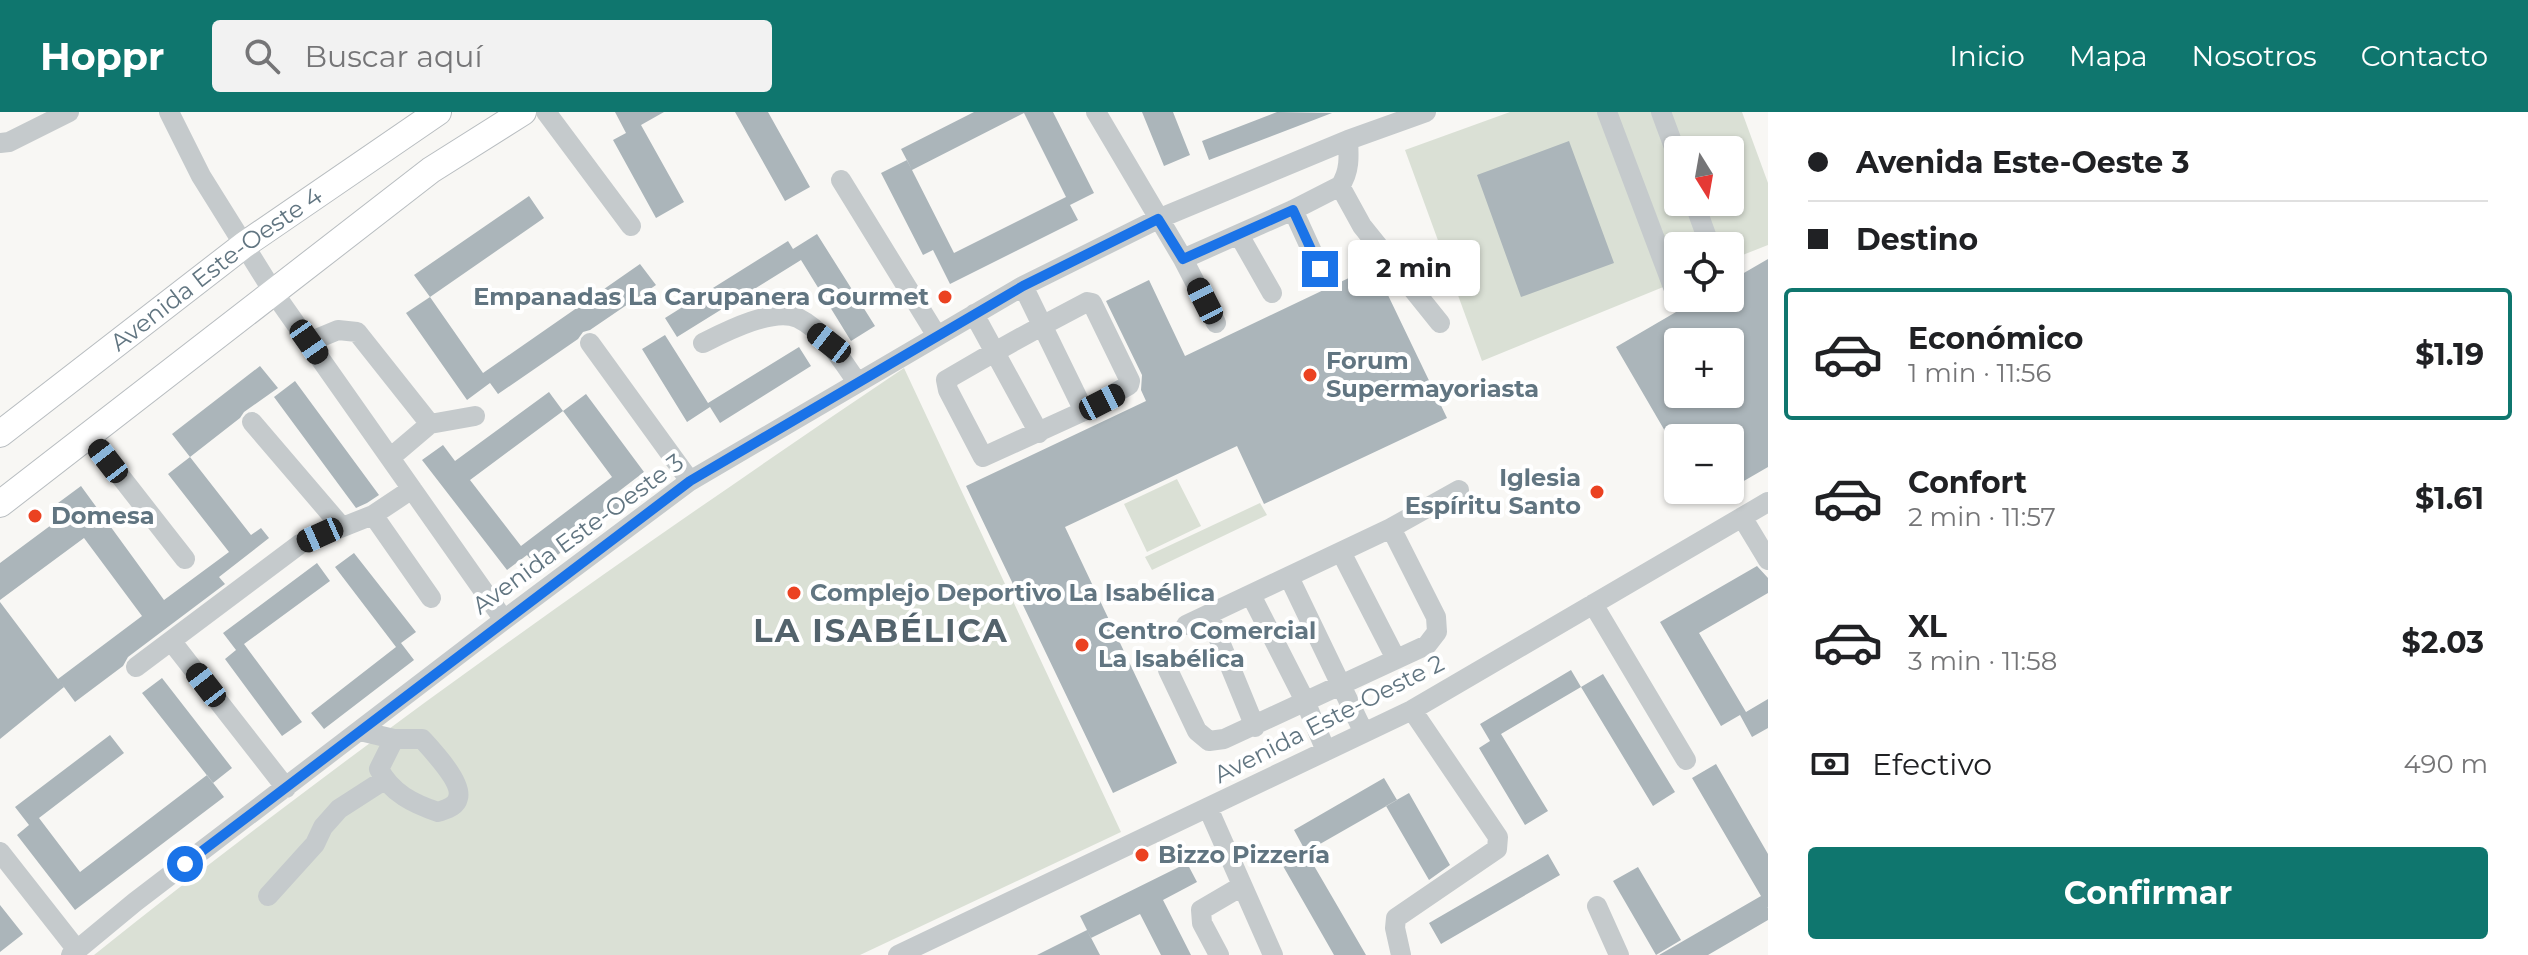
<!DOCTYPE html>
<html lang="es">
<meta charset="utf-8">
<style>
body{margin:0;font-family:Montserrat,sans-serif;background:#f2f2f2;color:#202124;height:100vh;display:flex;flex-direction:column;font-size:30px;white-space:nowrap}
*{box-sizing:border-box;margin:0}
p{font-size:26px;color:#757577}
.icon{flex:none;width:44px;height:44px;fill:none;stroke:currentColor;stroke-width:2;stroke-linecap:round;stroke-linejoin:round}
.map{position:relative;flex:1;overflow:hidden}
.drawer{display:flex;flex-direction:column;background:#fff;width:760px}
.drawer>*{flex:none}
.top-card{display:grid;align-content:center;height:176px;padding:0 40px;background:#fff}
.needle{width:52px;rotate:169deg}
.buttons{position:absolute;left:1664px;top:24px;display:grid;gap:16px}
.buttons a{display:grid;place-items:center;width:80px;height:80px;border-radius:8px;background:#fff;box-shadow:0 2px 6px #0004;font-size:40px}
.end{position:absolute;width:36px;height:36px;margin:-18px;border:10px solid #1a73e8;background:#fff;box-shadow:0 0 0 4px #fff}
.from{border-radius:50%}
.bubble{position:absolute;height:56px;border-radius:8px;background:#fff;box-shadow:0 2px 6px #0004;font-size:26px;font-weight:700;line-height:56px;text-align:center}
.car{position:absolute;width:24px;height:48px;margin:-24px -12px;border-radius:10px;box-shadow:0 0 6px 2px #0007;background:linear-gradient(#222 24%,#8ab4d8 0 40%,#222 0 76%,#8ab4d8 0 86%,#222 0)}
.top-card b{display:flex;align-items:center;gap:28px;height:76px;font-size:30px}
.top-card b+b{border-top:2px solid #e0e0e0}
.top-card i{width:20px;height:20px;background:#202124}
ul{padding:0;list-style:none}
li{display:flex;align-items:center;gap:24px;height:132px;margin:0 16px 12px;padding:0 24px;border:4px solid transparent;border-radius:8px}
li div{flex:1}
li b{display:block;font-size:30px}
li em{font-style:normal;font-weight:700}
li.on{border-color:#0f766e}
li>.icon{width:72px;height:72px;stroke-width:1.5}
.pay{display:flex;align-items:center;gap:20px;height:88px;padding:0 40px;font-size:30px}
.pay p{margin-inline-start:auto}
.primary-button{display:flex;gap:16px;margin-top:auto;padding:16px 40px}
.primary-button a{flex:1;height:92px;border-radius:8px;background:#0f766e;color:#fff;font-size:32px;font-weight:700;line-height:92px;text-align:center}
header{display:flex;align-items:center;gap:48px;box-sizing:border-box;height:112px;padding:0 40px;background:#0f766e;color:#fff}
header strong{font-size:38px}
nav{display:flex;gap:44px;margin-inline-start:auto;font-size:28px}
.search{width:560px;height:72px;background:#f2f2f2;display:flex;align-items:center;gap:20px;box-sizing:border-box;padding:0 28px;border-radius:8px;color:#757577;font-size:30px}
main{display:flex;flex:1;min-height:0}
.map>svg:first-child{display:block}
</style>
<header>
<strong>Hoppr</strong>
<div class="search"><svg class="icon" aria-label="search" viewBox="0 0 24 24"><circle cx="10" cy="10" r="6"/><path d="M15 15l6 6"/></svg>Buscar aquí</div>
<nav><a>Inicio</a><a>Mapa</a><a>Nosotros</a><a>Contacto</a></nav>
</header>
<main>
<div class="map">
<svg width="1768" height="843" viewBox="0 0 1768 843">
<rect width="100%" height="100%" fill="#f8f7f4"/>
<path fill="#dae0d5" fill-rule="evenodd" d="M 1510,0 L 1742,0 L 1768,71 L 1768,133 L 1730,148 L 1730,134 L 1678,134 L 1678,169 L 1482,249 L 1405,38 ZM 1678,38 L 1730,38 L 1730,90 L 1678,90 Z
M 904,256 L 1121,720 L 860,843 L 94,843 C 354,635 628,442 904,256 Z
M 1177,367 L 1201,414 L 1147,440 L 1124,392 Z
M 1260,391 L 1267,403 L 1152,458 L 1145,445 Z"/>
<path fill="#abb5ba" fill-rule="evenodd" d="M 615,0 L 664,0 L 641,13 L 684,90 L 656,106 L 613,28 L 626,21 Z
M 735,0 L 768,0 L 810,75 L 785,89 Z
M 974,0 L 1053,0 L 1094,81 L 1070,93 L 1078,108 L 950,172 L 933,138 L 923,143 L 881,61 L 907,48 L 912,58 L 901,37 ZM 1024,1 L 1066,85 L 954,141 L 912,58 Z
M 1142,0 L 1173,0 L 1190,43 L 1164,54 Z
M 1277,0 L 1332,1 L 1209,48 L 1202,29 Z
M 1569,29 L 1614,151 L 1521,185 L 1477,63 Z
M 529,84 L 544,106 L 430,185 L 414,163 Z
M 817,122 L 875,214 L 851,229 L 801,148 L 677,225 L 665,206 L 788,129 L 793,137 Z
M 1768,147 L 1768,355 L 1730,377 L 1730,326 L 1669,326 L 1616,235 L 1700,186 L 1730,186 L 1730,169 ZM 1678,230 L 1730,230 L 1730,282 L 1678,282 Z
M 640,152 L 656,173 L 590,218 L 583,220 L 578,227 L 498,282 L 490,271 L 467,288 L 406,201 L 430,185 L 483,261 Z
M 1374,154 L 1447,306 L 1264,392 L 1237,334 L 1065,415 L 1177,651 L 1113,681 L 966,374 L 1146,289 L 1141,278 L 1142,263 L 1106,189 L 1149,168 L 1185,244 Z
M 665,223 L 708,291 L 799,235 L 811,254 L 720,311 L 710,295 L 687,310 L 642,237 Z
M 260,254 L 278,276 L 244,300 L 240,306 L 190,345 L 172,322 Z
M 295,269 L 379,383 L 367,391 L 356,396 L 274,285 Z
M 549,280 L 563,299 L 586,282 L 644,360 L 614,383 L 622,394 L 539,457 L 527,443 L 507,458 L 422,348 L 443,333 L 455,349 ZM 563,299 L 612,365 L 521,434 L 470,368 Z
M 190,345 L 251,423 L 261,416 L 269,426 L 219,465 L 225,472 L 128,545 L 123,554 L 75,590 L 58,567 L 142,504 L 84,426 L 0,488 L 0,451 L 66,402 L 58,391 L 81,374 L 164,488 L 229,440 L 168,362 Z
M 354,441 L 416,520 L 401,531 L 414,548 L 324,617 L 311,601 L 396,535 L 335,455 Z
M 317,451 L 330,469 L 244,532 L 302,610 L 282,624 L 225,547 L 236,538 L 223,521 Z
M 1757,454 L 1768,466 L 1768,481 L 1699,521 L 1746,600 L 1768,587 L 1768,616 L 1752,625 L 1740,603 L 1721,614 L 1660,510 Z
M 0,490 L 64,575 L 0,627 Z
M 1571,558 L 1581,575 L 1501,622 L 1548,699 L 1525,713 L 1479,636 L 1490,629 L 1480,612 Z
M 1603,562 L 1675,680 L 1653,694 L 1581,575 Z
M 162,566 L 232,656 L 213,671 L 142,581 Z
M 110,623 L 124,641 L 39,706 L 80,760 L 207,663 L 224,685 L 75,798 L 17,723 L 29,713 L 15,695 Z
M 1716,652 L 1768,742 L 1768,796 L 1692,666 Z
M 1384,666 L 1397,688 L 1306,740 L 1294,718 Z
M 1409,681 L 1450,753 L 1429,768 L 1386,694 Z
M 1306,740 L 1366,843 L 1334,843 L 1283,754 Z
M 1548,742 L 1560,763 L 1441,832 L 1429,811 Z
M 1187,751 L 1197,770 L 1163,788 L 1191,843 L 1161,843 L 1140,802 L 1091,826 L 1080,804 Z
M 1638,755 L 1681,828 L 1656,843 L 1613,769 Z
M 1761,784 L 1768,796 L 1768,808 L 1708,843 L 1659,843 Z
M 0,793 L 23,822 L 0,840 Z
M 1087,818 L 1100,843 L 1037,843 Z"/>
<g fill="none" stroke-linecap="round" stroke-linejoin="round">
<g stroke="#b8bdc0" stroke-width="28">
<g id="major">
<path id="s1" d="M 0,322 L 244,133 L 438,0"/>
<path d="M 0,392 L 431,58 L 523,0"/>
</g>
</g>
<path stroke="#c5cacc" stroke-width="20" d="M 169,0 L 201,64 L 274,181 L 504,508
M 546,0 L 631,114
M 1096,0 L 1183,147 L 1216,211
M 1607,0 L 1673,175 L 1678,176
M 1661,0 L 1678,46
M 0,31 L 9,30 L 69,0
M 841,68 L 937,224
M 1340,74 L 1362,114 L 1440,211
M 1694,90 L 1710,134
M 1293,98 L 1320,157
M 1239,123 L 1272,181
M 1183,147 L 1293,98 L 1340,74 C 1350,60 1349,44 1348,28
M 1023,174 L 1084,299 L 983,345 L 948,278 L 946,268 C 992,241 1039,215 1087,190 L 1092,191 L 1130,269 L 1129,273 L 1084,299
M 974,202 L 1039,321
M 309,230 L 338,218 L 357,220 L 430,312
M 590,231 L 690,369
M 703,231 C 725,220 773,195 798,206 C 824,219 841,247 857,270
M 252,310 L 341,414
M 89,324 L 185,447
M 390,346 L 430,312 L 475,304
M 412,377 L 373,403 L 431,486
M 1742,405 L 1768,448
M 1391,416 L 1459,378
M 1341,440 L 1396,547
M 1289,465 L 1364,621
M 1251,483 L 1305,589 L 1326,639
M 1593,492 L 1686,648
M 1209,503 L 1255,615
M 172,530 L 286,676
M 136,555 L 300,432 L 373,403
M 1168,558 L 1197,619 L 1209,629 L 1224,627 L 1427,533 L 1437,520 L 1436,505 L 1391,416 L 1186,513
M 360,619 L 394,627 L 422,627 C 432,638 463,671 458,686 C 456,695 446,697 438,700 C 414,692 391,681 379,657 L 394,627
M 1208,696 L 1273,843
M 0,740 L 77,838
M 268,784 L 315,732 L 323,715 L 339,697 L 384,668
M 1597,794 L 1619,843
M 71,843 L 135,790 L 504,508 L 690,369 L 1023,174 L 1158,107 L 1348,28 L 1426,0
M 898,843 L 1412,598 L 1768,390
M 1219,843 L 1202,811 L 1201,798 L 1242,774
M 1401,843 L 1395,816 L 1396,806 L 1497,737 L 1498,725 L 1412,598"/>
<use href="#major" stroke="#fff" stroke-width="26"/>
</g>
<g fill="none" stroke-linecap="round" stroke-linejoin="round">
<path stroke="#1a73e8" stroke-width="10" d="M 185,752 L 690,369 L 1023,174 L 1158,107 L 1183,147 L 1293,98 L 1320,157"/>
</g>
<g fill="#eb4221" stroke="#fff" stroke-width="3">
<circle cx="945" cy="185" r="8"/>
<circle cx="1310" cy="263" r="8"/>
<circle cx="1597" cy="380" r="8"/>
<circle cx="35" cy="404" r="8"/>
<circle cx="794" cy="481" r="8"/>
<circle cx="1082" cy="533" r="8"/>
<circle cx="1142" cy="743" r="8"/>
</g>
<g text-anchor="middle" stroke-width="8" stroke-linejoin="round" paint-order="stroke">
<g font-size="24" fill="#617581" stroke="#fff">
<text dy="8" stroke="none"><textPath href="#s1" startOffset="272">Avenida Este-Oeste 4</textPath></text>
<text transform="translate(578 422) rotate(-36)" y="8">Avenida Este-Oeste 3</text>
<text transform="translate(1329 607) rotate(-27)" y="8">Avenida Este-Oeste 2</text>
</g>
<g font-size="24" font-weight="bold" fill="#617581" stroke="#fff" text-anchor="start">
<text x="929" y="193" text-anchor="end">Empanadas La Carupanera Gourmet</text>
<text x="1326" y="257">Forum<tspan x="1326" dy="28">Supermayoriasta</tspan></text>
<text x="1581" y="374" text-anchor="end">Iglesia<tspan x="1581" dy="28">Espíritu Santo</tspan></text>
<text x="51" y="412">Domesa</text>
<text x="810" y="489">Complejo Deportivo La Isabélica</text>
<text x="1098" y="527">Centro Comercial<tspan x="1098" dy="28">La Isabélica</tspan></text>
<text x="1158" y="751">Bizzo Pizzería</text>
</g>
<g font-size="32" font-weight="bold" letter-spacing="2" fill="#53636c" stroke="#fff">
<text x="881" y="530">LA ISABÉLICA</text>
</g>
</g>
</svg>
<div class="buttons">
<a><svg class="needle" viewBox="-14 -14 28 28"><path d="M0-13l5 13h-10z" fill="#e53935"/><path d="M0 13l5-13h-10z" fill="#757577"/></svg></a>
<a><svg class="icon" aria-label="locate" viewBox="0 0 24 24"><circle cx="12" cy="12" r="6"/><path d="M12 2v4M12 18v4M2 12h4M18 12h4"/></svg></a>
<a>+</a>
<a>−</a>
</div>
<i class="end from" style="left:185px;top:752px"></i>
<i class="end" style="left:1320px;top:157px"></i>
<div class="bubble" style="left:1348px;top:128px;width:132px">2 min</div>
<i class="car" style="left:1205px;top:189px;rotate:333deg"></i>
<i class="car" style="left:309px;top:230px;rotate:145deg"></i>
<i class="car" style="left:829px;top:231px;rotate:308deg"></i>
<i class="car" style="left:1102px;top:290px;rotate:63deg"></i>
<i class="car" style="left:108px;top:349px;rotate:322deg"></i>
<i class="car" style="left:320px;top:423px;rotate:246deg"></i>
<i class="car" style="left:206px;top:573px;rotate:322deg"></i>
</div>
<section class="drawer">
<div class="top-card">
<b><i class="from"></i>Avenida Este-Oeste 3</b>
<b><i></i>Destino</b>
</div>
<ul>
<li class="on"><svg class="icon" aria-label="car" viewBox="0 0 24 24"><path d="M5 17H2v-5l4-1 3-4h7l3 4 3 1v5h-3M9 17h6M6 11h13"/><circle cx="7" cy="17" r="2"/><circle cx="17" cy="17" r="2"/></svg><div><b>Económico</b><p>1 min · 11:56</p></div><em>$1.19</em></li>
<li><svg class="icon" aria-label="car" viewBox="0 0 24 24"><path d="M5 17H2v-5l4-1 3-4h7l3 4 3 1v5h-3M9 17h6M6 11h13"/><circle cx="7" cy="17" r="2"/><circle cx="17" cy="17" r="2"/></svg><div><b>Confort</b><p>2 min · 11:57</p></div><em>$1.61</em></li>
<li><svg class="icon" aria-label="car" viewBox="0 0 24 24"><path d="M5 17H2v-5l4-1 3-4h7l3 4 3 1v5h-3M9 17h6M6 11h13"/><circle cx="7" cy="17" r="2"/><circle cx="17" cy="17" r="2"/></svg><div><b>XL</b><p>3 min · 11:58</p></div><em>$2.03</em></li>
</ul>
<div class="pay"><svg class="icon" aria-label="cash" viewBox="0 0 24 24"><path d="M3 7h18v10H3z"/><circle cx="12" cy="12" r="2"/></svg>Efectivo<p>490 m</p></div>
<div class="primary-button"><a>Confirmar</a></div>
</section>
</main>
